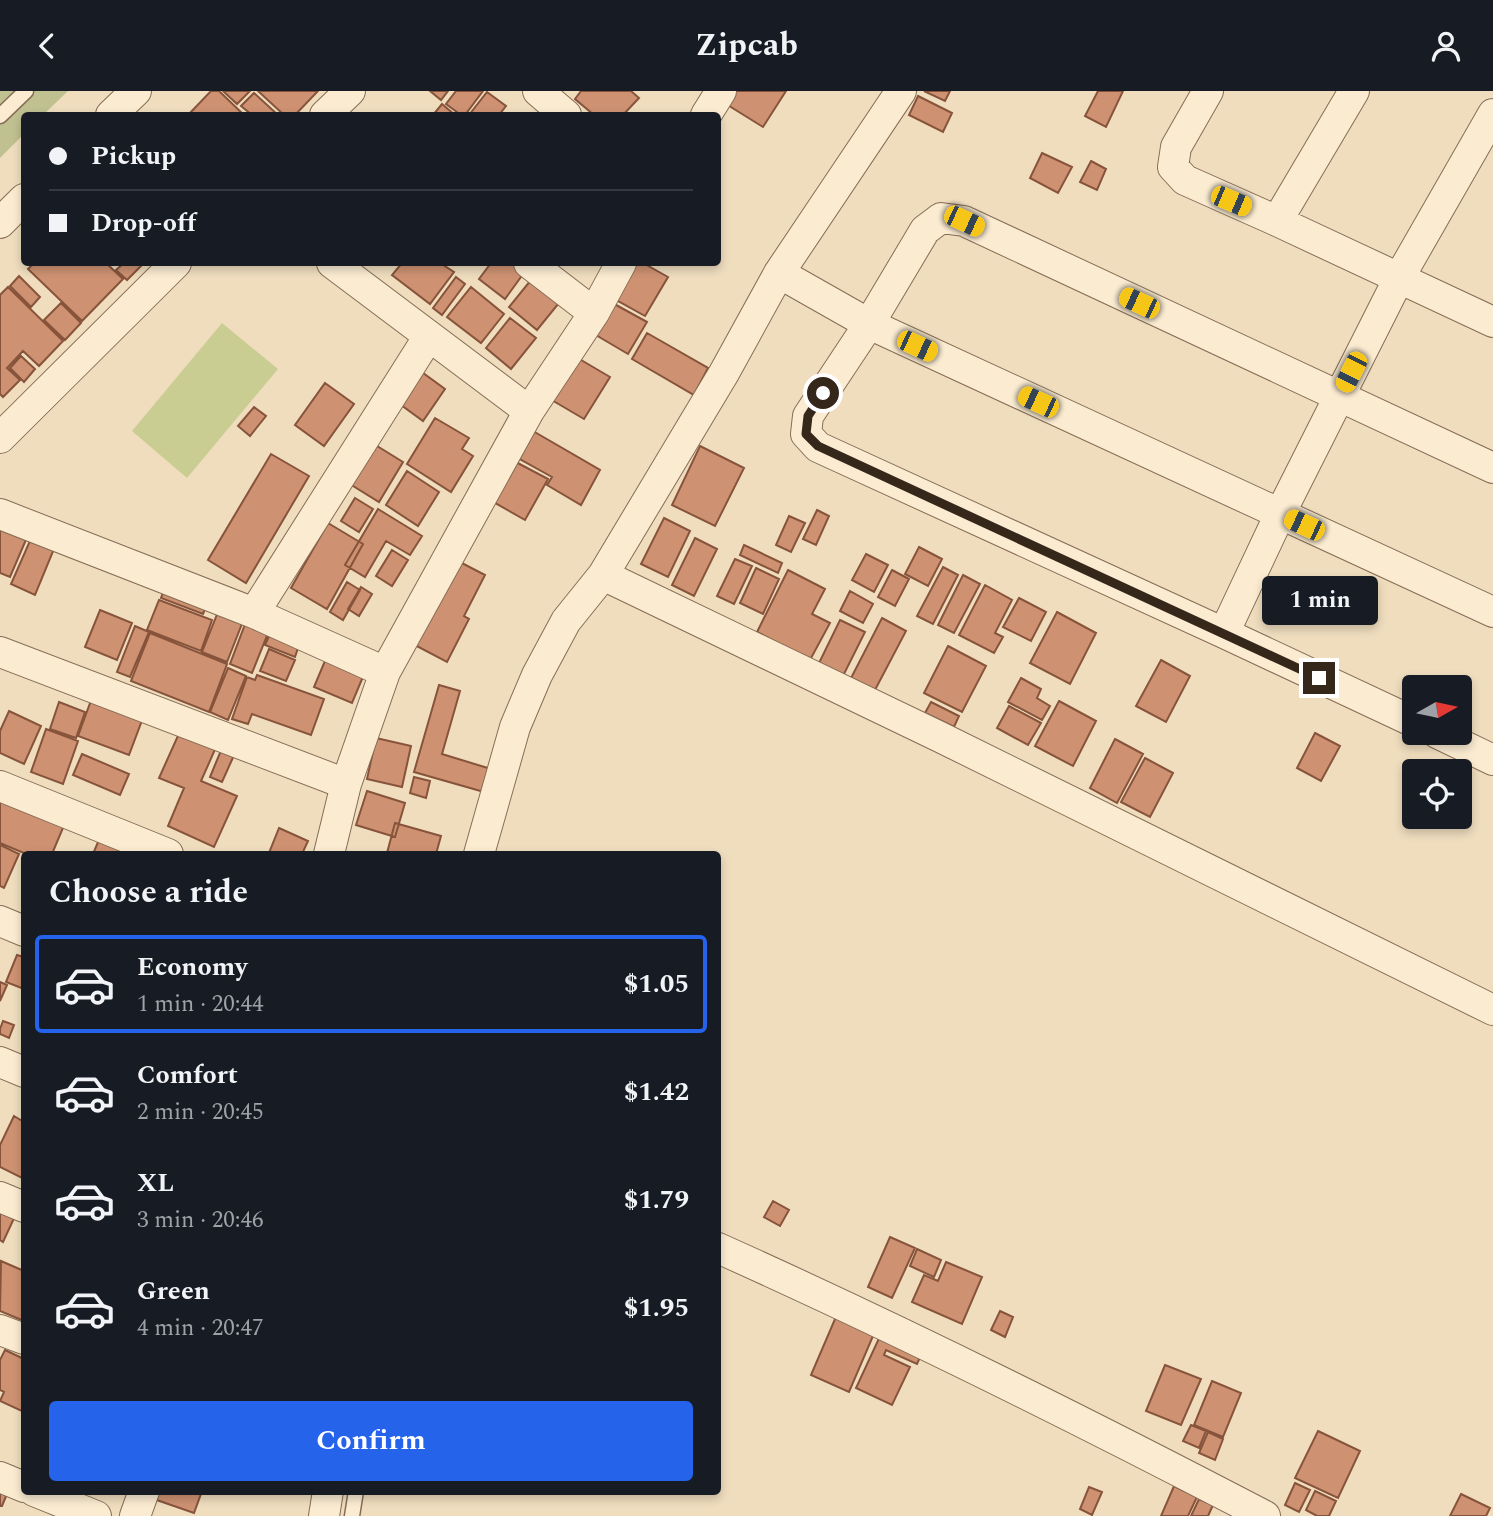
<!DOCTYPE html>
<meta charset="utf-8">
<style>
body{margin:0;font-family:Spectral,serif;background:#242831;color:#f1f3f6;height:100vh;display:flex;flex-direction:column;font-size:26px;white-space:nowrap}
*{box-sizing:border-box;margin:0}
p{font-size:23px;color:#9ea1a6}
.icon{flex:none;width:38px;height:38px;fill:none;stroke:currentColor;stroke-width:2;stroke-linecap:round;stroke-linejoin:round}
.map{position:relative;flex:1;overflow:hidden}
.drawer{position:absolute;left:21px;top:760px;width:700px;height:644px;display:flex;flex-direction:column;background:#171b24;border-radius:7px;box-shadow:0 4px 10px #0003}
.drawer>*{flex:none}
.top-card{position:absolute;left:21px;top:21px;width:700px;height:154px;border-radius:7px;box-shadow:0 4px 10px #0003;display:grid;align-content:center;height:154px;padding:0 28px;background:#171b24}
.needle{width:46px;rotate:81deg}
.controls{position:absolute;left:1402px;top:584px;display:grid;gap:14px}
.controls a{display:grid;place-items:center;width:70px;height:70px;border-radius:7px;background:#171b24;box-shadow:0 4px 10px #0003;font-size:35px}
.end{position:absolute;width:32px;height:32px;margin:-16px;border:9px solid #36271b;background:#fff;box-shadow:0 0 0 4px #fff}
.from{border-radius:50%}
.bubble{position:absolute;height:49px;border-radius:7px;background:#171b24;box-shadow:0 4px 10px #0003;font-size:23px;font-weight:700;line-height:49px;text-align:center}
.car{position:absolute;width:21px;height:42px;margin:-21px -10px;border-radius:9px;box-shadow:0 0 5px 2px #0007;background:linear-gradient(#f5c518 24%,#345 0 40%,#f5c518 0 76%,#345 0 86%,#f5c518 0)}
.top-card b{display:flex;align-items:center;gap:24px;height:66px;font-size:26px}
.top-card b+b{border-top:2px solid #363941}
.top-card i{width:18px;height:18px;background:#f1f3f6}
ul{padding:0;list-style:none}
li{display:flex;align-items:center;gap:21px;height:98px;margin:0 14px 10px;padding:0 14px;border:4px solid transparent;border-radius:7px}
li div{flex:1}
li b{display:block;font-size:26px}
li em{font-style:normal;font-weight:700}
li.current{border-color:#2563eb}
li>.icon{width:63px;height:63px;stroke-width:1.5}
h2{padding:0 28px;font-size:32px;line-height:84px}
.cta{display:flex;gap:14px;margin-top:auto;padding:14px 28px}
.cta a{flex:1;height:80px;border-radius:7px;background:#2563eb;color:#fff;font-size:28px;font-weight:700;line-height:80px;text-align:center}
header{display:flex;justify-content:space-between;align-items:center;height:91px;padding:0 28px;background:#171b24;font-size:32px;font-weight:700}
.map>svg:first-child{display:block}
</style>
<header><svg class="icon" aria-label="back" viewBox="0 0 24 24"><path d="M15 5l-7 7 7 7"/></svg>Zipcab<svg class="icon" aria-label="person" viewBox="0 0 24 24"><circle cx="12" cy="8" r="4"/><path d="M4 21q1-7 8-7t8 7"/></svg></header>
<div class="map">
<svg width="1493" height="1425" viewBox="0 0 1493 1425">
<rect width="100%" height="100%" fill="#efddbe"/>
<path fill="#cacd92" d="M 222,232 L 278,278 L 187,387 L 132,340 Z"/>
<path fill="#bfc191" d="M 0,0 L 68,0 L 43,24 L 24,24 L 24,43 L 0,67 Z"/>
<path fill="#ce9272" stroke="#87543b" stroke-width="2" d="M 211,0 L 219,0 L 244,24 L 188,24 Z
M 223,0 L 250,0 L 237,13 Z
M 258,0 L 318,0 L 295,24 L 284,24 Z
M 430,0 L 448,0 L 441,9 Z
M 456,0 L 483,0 L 465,24 L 461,24 L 446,13 Z
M 581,0 L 631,0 L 639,7 L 623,24 L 594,24 L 575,8 Z
M 734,0 L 786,0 L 763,36 L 726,13 Z
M 924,0 L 950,0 L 945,10 Z
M 1098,0 L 1123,0 L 1106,36 L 1085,25 Z
M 487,1 L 506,15 L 499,24 L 469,24 Z
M 254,2 L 278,24 L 252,24 L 241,15 Z
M 918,5 L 952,22 L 943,41 L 909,24 Z
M 442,13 L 455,24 L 433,24 Z
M 1042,62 L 1072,76 L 1058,102 L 1030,87 Z
M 1091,70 L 1106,78 L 1097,99 L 1080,91 Z
M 34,172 L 106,172 L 123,188 L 82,230 L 28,178 Z
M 124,172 L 138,172 L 141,175 L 127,189 L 116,179 Z
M 402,172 L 440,172 L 454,181 L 430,213 L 392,184 Z
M 491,172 L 516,172 L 526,179 L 505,208 L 479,188 Z
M 630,172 L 643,172 L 668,186 L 645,225 L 611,206 Z
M 19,185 L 40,206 L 31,216 L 10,195 Z
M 456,186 L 465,193 L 442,224 L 433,217 Z
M 531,189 L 559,212 L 537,239 L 509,216 Z
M 8,196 L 63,250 L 39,275 L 23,260 L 7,277 L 20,289 L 3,306 L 0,303 L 0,204 Z
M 471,196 L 504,223 L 481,252 L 447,226 Z
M 607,209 L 647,231 L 628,263 L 589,240 Z
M 61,212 L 81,232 L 65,249 L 44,229 Z
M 510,227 L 536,247 L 511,278 L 486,257 Z
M 647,242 L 708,277 L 694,304 L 632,268 Z
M 21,265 L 35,278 L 24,291 L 10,277 Z
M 576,266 L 610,286 L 584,328 L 550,308 Z
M 419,279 L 445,298 L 423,330 L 397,311 Z
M 325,292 L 354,313 L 324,355 L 295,334 Z
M 254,316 L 266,325 L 250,345 L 238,335 Z
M 435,327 L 469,347 L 462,358 L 473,365 L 451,401 L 407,373 Z
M 533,340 L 600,379 L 581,414 L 547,394 L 552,386 L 518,367 Z
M 369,350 L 403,371 L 379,411 L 345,390 Z
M 700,355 L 744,377 L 715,435 L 672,414 Z
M 271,363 L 309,385 L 246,492 L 208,469 Z
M 512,369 L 548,388 L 525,429 L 490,409 Z
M 407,380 L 439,401 L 418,435 L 386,414 Z
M 355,407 L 373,418 L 359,441 L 341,430 Z
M 378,418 L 422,445 L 410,464 L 386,450 L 365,486 L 345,474 Z
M 817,419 L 829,425 L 816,454 L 803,448 Z
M 789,425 L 805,432 L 791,461 L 776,454 Z
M 664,427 L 690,440 L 668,486 L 641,473 Z
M 328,432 L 363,453 L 327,518 L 291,497 Z
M 0,434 L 28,444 L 10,486 L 0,482 Z
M 33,443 L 56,453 L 35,504 L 11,493 Z
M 695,447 L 717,458 L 694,505 L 672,494 Z
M 744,454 L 782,472 L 778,482 L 740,464 Z
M 919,456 L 942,468 L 928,495 L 905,483 Z
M 392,459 L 408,469 L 392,495 L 376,485 Z
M 866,463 L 888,474 L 874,501 L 852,489 Z
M 454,468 L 485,484 L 464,525 L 469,528 L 447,571 L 411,552 Z
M 735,468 L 752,475 L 734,513 L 717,505 Z
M 943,476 L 958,484 L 933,533 L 917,525 Z
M 756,477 L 779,488 L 763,523 L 740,512 Z
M 788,479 L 825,498 L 812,523 L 830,532 L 810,569 L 757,541 Z
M 892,479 L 909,488 L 895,515 L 878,506 Z
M 963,484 L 980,493 L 954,542 L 938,534 Z
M 347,491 L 360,499 L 343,529 L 330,521 Z
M 166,494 L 208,511 L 203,523 L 161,507 Z
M 985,494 L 1012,509 L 995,542 L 1003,546 L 994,562 L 959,544 Z
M 361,496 L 372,503 L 359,525 L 348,518 Z
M 850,500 L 873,513 L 863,532 L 840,520 Z
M 1019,507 L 1046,521 L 1031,550 L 1003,536 Z
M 159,509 L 212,529 L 201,560 L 147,539 Z
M 220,516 L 245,525 L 227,571 L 202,561 Z
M 100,519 L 132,532 L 117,569 L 85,556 Z
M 1057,521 L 1096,542 L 1070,593 L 1030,572 Z
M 882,527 L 906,540 L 875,599 L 851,587 Z
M 247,528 L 270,537 L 252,582 L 230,573 Z
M 840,529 L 865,541 L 843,585 L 819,572 Z
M 135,535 L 149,541 L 130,586 L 117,581 Z
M 272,538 L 300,551 L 295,566 L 265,554 Z
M 150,542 L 227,573 L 209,621 L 131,590 Z
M 948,555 L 986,575 L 962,621 L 924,602 Z
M 269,558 L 295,569 L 286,590 L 260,580 Z
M 327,565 L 365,581 L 352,612 L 314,596 Z
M 1161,569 L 1190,585 L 1166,631 L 1136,615 Z
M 228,577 L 246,585 L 228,629 L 210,621 Z
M 257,584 L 324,608 L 311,644 L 252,623 L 248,633 L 232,628 L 247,586 L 255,589 Z
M 1021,587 L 1041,598 L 1037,607 L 1050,615 L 1042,629 L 1008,611 Z
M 439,594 L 460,600 L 442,663 L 491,678 L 484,701 L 414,681 Z
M 93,604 L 144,624 L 129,664 L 78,645 Z
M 1059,610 L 1096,630 L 1073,675 L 1035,655 Z
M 59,611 L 85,621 L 76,647 L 50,638 Z
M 931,611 L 959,625 L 954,636 L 925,622 Z
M 1009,615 L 1041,632 L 1028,654 L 997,637 Z
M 9,620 L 41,635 L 24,673 L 0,662 L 0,640 Z
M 46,638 L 78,650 L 63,693 L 31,681 Z
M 181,638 L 217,654 L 201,690 L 237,705 L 214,756 L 168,735 L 184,697 L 159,687 Z
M 1315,642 L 1340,655 L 1321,690 L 1297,677 Z
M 376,647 L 411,655 L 402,696 L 367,688 Z
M 1115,648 L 1143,663 L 1117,712 L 1090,697 Z
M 222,657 L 235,662 L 222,691 L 210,686 Z
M 82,663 L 129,683 L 120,704 L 73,684 Z
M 1145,667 L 1173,682 L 1150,726 L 1121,711 Z
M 414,686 L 430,690 L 426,707 L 410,702 Z
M 367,700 L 405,712 L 395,746 L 356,734 Z
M 0,704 L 65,732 L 52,763 L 26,763 L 0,752 Z
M 395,732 L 441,745 L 436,763 L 392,763 L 387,762 Z
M 279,737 L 308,750 L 302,763 L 272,763 L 269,762 Z
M 100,746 L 121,756 L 118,763 L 93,763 Z
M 0,754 L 19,763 L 4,797 L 0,795 Z
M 17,864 L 24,866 L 24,898 L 6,891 Z
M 0,891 L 7,894 L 0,910 Z
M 3,930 L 14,934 L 9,947 L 0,943 L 0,938 Z
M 14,1025 L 24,1031 L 24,1088 L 0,1076 L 0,1054 Z
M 773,1110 L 789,1119 L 780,1135 L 764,1126 Z
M 0,1116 L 16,1123 L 3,1151 L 0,1149 Z
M 890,1146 L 915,1157 L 892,1207 L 868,1196 Z
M 917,1158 L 941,1169 L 934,1186 L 910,1175 Z
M 1,1170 L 24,1180 L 24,1230 L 0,1220 Z
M 946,1171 L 982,1186 L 962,1233 L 912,1211 L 924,1184 L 938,1190 Z
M 1000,1220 L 1013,1226 L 1005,1246 L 991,1239 Z
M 838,1221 L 876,1238 L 849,1301 L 811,1284 Z
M 881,1243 L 922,1262 L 917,1273 L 886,1259 L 884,1264 L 910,1276 L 892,1314 L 856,1297 Z
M 5,1259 L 24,1268 L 24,1321 L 0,1310 L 4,1301 L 0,1299 L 0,1269 Z
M 1165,1274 L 1201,1288 L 1181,1334 L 1146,1320 Z
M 1212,1290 L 1241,1302 L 1223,1346 L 1194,1334 Z
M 1191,1334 L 1206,1340 L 1199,1357 L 1183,1350 Z
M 1318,1340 L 1360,1360 L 1338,1407 L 1295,1387 Z
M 1208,1341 L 1223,1348 L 1215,1369 L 1199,1362 Z
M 1295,1392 L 1310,1399 L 1299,1421 L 1285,1414 Z
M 1174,1395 L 1197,1406 L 1188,1425 L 1161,1425 Z
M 1089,1396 L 1102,1401 L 1092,1424 L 1080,1418 Z
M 0,1400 L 7,1403 L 2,1415 L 0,1415 Z
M 153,1400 L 202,1400 L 194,1422 L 151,1407 Z
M 1315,1400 L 1336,1410 L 1329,1425 L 1317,1425 L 1306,1419 Z
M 1461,1403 L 1490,1417 L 1486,1425 L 1450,1425 Z
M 1199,1408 L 1213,1414 L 1208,1425 L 1191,1425 Z"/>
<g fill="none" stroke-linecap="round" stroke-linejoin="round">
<g stroke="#876d56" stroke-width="17">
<path id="service" d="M 0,25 L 26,0
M 352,1425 L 356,1400"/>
</g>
<g stroke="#876d56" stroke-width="32">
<path id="minor" d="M 538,0 L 566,24
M 1208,0 L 1176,56 L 1173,76 L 1185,89 L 1277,130 L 1493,231
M 111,24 L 136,0
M 325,24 L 350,0
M 706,24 L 721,0
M 1277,130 L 1354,0
M 0,132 L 24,108
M 332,172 L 529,320
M 529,172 L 594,222
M 779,182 L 869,233 L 1493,521
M 0,347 L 176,172
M 0,423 L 254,522 L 385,581
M 603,484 L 940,646 L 1493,919
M 254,522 L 429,245
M 1224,542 L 1280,423 L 1399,187 L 1493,23
M 0,561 L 346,693
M 1414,631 L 1224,542 L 818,356 L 806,343 L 808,325 L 869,233 L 925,139 L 941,127 L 964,130 L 1493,377
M 1437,642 L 1493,669
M 0,695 L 168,763
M 329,763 L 346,693 L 385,581 L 529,320 L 594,222 L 621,172
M 479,763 L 515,636 L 537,584 L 566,530 L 603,484 L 724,282 L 779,182 L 901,0
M 0,830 L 24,840
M 0,971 L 24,981
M 0,1106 L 24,1116
M 718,1157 C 903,1240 1085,1331 1265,1425
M 0,1239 L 24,1248
M 0,1386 L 24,1396
M 34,1400 L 96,1425
M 135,1425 L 144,1400
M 324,1425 L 328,1400"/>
</g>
<use href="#service" stroke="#faebd1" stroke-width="14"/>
<use href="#minor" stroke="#faebd1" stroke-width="30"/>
</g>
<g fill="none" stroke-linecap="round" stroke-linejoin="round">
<path stroke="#36271b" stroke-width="9" d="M 823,302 L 808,325 L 806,343 L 818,355 L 1319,587"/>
</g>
</svg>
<div class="controls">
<a><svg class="needle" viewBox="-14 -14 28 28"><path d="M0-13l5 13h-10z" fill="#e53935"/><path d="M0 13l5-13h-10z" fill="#9ea1a6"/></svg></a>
<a><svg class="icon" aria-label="locate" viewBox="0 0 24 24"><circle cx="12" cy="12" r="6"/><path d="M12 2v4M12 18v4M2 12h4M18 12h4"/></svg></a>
</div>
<i class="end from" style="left:823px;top:302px"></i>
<i class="end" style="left:1319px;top:587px"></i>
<div class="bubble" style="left:1262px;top:485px;width:116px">1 min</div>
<i class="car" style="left:1231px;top:110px;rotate:113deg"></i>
<i class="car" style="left:964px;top:130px;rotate:115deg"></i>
<i class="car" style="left:1139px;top:212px;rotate:295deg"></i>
<i class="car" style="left:917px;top:255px;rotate:115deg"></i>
<i class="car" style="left:1351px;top:281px;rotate:207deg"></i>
<i class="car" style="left:1038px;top:311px;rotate:295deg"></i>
<i class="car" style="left:1304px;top:434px;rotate:295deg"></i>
<div class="top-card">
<b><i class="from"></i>Pickup</b>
<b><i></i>Drop-off</b>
</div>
<section class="drawer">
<h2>Choose a ride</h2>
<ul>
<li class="current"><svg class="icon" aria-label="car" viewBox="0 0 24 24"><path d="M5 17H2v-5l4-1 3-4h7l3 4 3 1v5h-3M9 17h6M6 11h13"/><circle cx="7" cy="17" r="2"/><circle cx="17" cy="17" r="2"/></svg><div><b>Economy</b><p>1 min · 20:44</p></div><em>$1.05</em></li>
<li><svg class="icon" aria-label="car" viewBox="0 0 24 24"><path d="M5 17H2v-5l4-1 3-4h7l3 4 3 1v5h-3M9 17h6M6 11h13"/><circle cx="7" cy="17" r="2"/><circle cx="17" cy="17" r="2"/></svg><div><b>Comfort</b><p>2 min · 20:45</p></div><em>$1.42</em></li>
<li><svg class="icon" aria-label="car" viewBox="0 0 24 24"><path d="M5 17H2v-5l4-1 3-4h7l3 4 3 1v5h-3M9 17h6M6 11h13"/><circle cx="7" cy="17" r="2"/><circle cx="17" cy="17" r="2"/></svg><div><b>XL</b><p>3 min · 20:46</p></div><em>$1.79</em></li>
<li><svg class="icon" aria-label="car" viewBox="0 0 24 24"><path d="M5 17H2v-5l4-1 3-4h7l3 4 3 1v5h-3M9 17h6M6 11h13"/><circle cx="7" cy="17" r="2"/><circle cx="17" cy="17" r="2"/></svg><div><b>Green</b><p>4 min · 20:47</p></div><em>$1.95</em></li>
</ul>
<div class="cta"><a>Confirm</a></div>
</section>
</div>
